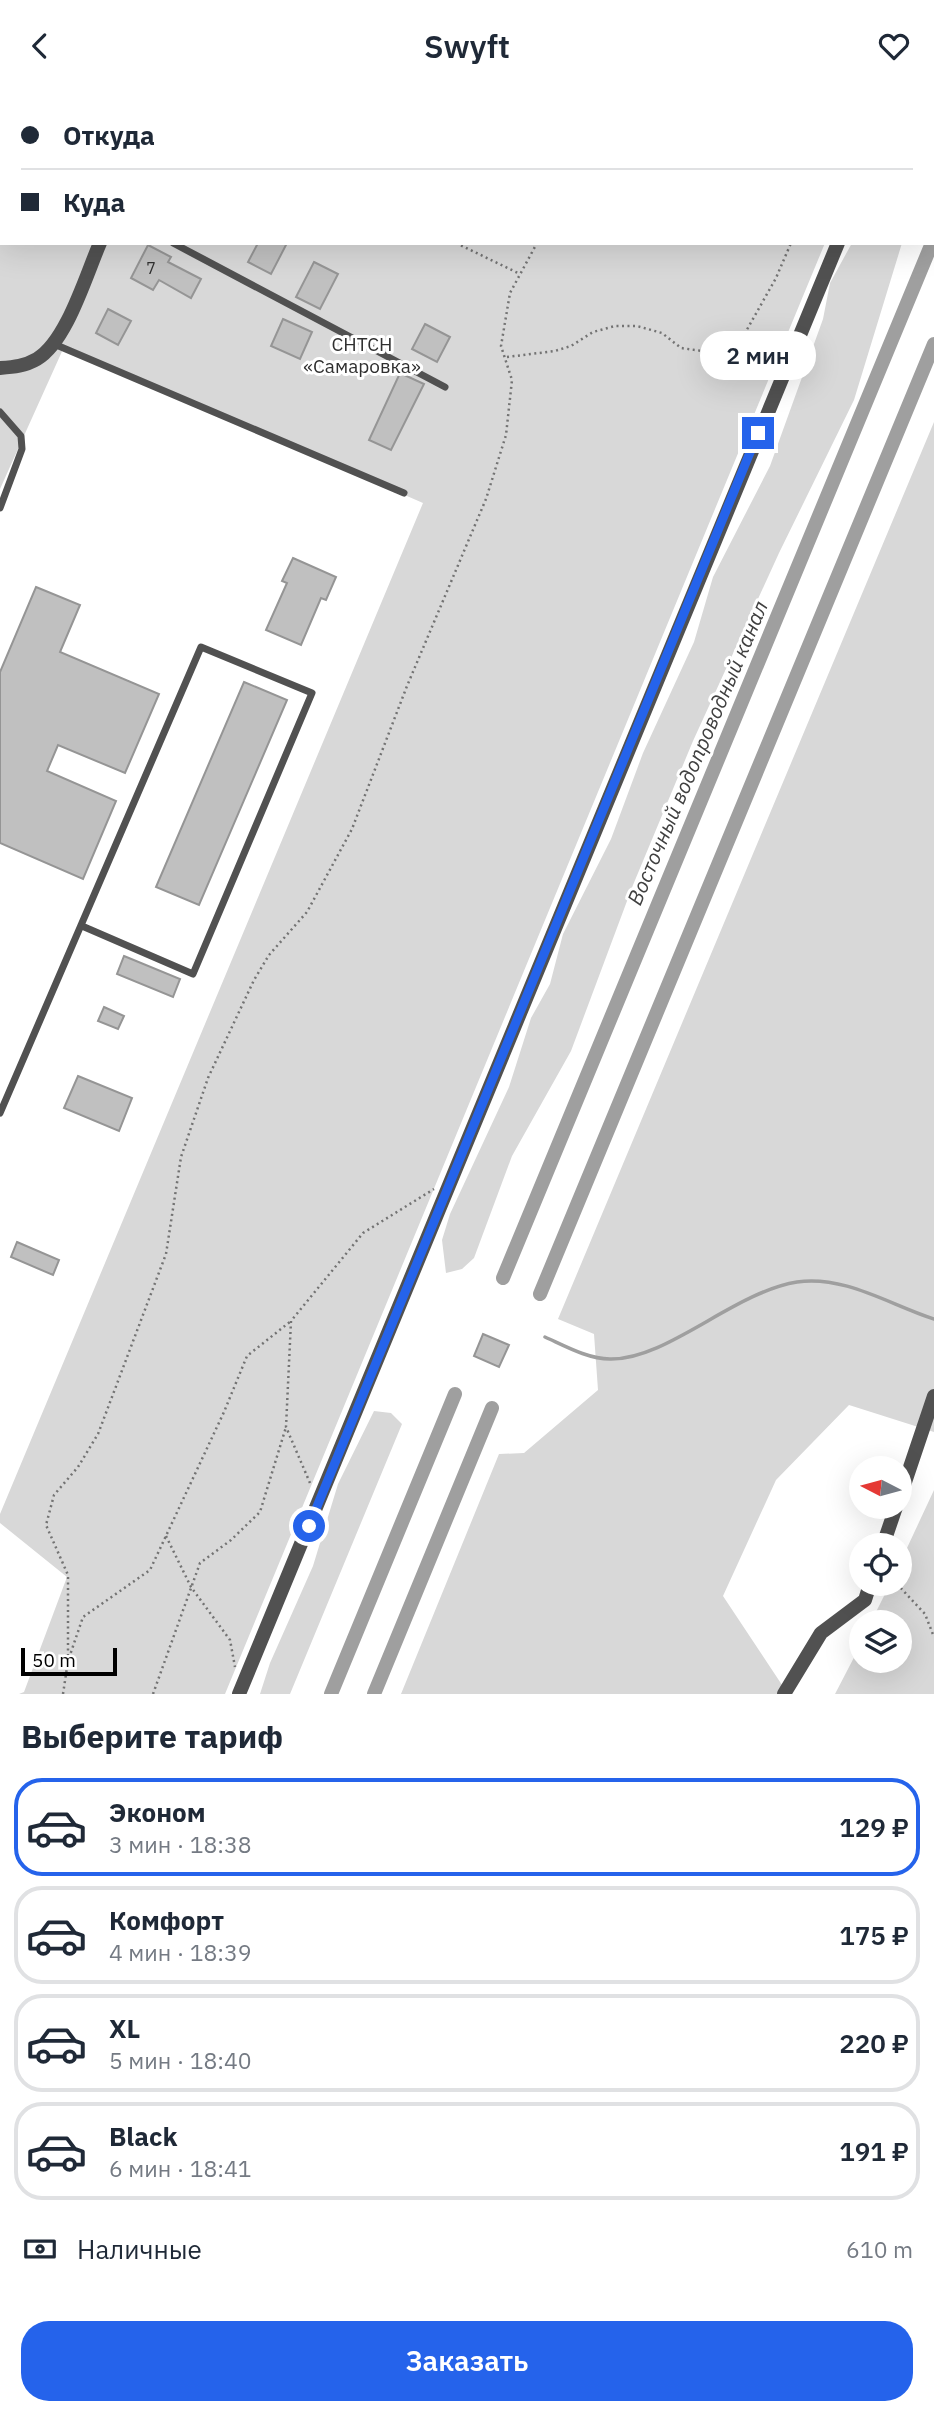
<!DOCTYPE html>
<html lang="ru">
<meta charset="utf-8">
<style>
body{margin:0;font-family:"IBM Plex Sans",sans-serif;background:#f2f2f3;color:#1f2937;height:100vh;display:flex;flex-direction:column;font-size:26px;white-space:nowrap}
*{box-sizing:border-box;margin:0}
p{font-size:23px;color:#747a83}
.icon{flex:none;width:38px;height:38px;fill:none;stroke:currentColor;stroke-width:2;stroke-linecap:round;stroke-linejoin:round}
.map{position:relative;height:1603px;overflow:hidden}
.details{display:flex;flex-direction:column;background:#fff;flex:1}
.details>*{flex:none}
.guide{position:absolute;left:0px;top:0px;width:934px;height:154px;box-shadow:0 7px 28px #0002;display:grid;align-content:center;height:154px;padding:0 21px;background:#fff}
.needle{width:46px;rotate:276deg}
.buttons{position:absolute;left:849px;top:1365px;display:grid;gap:14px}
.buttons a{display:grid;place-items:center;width:63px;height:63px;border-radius:50%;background:#fff;box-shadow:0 7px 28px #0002;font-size:35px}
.scale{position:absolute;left:21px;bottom:18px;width:96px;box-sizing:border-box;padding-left:7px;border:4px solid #000;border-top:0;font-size:19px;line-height:24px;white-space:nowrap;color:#000;-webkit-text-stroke:5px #fff;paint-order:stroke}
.end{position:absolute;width:32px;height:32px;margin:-16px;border:9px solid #2563eb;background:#fff;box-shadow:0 0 0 4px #fff}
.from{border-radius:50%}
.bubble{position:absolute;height:49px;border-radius:24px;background:#fff;box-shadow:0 7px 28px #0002;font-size:23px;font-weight:600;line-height:49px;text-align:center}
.guide b{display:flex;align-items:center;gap:24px;height:66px;font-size:26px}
.guide b+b{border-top:2px solid #e0e1e3}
.guide i{width:18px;height:18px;background:#1f2937}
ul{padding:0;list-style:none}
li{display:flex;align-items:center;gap:21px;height:98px;margin:0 14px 10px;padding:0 7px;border:4px solid #e0e1e3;border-radius:28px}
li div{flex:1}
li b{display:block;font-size:26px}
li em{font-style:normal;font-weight:600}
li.on{border-color:#2563eb}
li>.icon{width:63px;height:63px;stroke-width:1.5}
h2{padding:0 21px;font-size:32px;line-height:84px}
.pay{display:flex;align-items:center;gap:18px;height:77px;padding:0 21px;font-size:26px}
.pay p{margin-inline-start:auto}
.primary-button{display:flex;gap:14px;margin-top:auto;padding:14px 21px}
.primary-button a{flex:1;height:80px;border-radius:28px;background:#2563eb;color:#fff;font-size:28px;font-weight:600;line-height:80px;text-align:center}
header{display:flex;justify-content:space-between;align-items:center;height:91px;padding:0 21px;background:#fff;font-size:32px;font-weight:600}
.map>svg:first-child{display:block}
</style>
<header><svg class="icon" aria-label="back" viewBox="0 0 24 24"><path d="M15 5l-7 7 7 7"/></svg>Swyft<svg class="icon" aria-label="heart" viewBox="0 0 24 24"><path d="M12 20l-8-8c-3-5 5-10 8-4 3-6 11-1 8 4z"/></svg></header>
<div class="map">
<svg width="934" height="1603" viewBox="0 0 934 1603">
<rect width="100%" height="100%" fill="#fff"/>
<path fill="#d8d8d8" d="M 0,0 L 892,0 L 2,2 L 2,152 L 825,152 L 225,1603 L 19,1603 L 24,1601 L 67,1486 L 0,1432 L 0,1423 L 423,412 L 64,256 L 0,398 Z
M 852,152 L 902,152 L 854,309 L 779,462 L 693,650 L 633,794 L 571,960 L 512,1065 L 474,1167 L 462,1178 L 446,1182 L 442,1149 L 450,1123 L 509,996 L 531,927 L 550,893 L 563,843 L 611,748 L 643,662 L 694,551 L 713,486 L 770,375 L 823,228 L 830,192 Z
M 934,331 L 934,1341 L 849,1314 L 776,1389 L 723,1505 L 788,1603 L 401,1603 L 499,1363 L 524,1362 L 598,1299 L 594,1243 L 558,1228 Z
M 374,1320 L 391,1322 L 402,1333 L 290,1603 L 260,1603 L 270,1572 L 313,1475 L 338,1393 Z
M 934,1399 L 934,1603 L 835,1603 L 861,1553 L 861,1570 L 900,1570 L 900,1531 L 871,1531 L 890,1493 L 900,1493 L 900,1472 Z"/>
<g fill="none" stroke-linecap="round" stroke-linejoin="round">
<path stroke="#9f9f9f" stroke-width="3.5" d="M 545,1246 C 565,1255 588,1268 610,1268 C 667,1269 734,1201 797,1191 C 845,1184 890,1214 934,1228"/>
<path stroke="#9f9f9f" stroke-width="14" d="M 503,1187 L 932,152
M 540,1203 L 934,253
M 331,1603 L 455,1303
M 374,1603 L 492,1317"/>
</g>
<path fill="#c0c0c0" stroke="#959595" stroke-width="2" d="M 258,152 L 287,152 L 271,183 L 248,171 Z
M 148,154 L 171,166 L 168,171 L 201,188 L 191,207 L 159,189 L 153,199 L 131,187 Z
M 314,171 L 338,183 L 320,218 L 296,206 Z
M 108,218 L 131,230 L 118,254 L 96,242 Z
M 283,228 L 312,241 L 300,268 L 271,255 Z
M 425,233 L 450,246 L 437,271 L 412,258 Z
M 400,282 L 424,293 L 391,359 L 369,349 Z
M 293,467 L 336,486 L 326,509 L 321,507 L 301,554 L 266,539 L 287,492 L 282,490 Z
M 36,496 L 80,514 L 60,561 L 159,603 L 125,682 L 58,654 L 47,680 L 116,710 L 83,788 L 0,752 L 0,581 Z
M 244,591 L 287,609 L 199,814 L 156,796 Z
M 124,865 L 180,888 L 173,906 L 117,883 Z
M 104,916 L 124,925 L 118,938 L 98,930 Z
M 78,985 L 132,1007 L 119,1040 L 64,1017 Z
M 17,1151 L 59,1169 L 53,1184 L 11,1166 Z
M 483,1243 L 509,1254 L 499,1276 L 474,1265 Z"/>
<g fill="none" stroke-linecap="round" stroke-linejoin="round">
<path stroke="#737373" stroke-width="2.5" stroke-dasharray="2 3.5" stroke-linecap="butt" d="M 160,0 L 161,2
M 587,2 L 588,0
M 853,2 L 854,0
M 456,152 L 520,183
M 507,266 L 555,260 L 571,255 L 593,241 L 615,235 L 637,235 L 662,242 L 681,257 L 717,262 L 770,286
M 731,267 L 776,187 L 791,152
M 310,1392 L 286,1336 L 291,1230 L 363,1142 L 434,1098
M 166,1445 L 191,1496 L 230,1549 L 235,1576
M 897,1493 L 925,1523 L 934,1546
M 69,1567 L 83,1526 L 150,1479 L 224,1321 L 247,1265 L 291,1230
M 63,1603 L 68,1570 L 68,1484 L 46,1434 L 54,1404 L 78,1376 L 98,1343 L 166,1163 L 181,1066 L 208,987 L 254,889 L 269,864 L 307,821 L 352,738 L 407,595 L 486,408 L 506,344 L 512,289 L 501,255 L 510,202 L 537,152
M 153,1603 L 200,1472 L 231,1449 L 260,1421 L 286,1336"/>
<path stroke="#515151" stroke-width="7" d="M 0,37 L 2,38
M 0,93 L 2,94
M 0,144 L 2,140
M 173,152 L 445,296
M 54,253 L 404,402
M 0,321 L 21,345 L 22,358 L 0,417
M 0,1022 L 201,556 L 312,602 L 193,883 L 82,835"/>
<path stroke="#515151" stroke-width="14" d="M 901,2 L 902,0
M 0,277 C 14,276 25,275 37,268 C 67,250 86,184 100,152
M 900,1406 L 934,1305
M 883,1454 L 896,1416
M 239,1603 L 838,152
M 784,1603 L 821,1542 L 865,1509 L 870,1493"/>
</g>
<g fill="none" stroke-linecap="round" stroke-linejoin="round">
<path stroke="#2563eb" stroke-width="9" d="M 309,1435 L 758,342"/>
</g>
<g text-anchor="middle" stroke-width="6" stroke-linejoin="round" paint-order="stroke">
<g font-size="16" fill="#303030">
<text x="151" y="183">7</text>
</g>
<g font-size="19" fill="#2f2f2f" stroke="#fff">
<text x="362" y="260">СНТСН<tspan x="362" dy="22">«Самаровка»</tspan></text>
</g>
<g font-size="21" font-style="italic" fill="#404040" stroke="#fff">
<text transform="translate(698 662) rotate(-67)" y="7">Восточный водопроводный канал</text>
</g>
</g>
</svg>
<div class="buttons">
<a><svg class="needle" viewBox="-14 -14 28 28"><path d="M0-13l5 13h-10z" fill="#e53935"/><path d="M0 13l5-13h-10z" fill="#747a83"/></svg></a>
<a><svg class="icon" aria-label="locate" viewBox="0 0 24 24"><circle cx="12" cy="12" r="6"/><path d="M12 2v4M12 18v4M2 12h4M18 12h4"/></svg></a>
<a><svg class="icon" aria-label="layers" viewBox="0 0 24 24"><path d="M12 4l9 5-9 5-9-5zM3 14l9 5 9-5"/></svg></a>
</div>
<div class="scale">50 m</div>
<i class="end from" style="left:309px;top:1435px"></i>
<i class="end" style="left:758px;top:342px"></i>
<div class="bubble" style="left:700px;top:240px;width:116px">2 мин</div>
<div class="guide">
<b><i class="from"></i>Откуда</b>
<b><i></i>Куда</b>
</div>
</div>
<section class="details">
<h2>Выберите тариф</h2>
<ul>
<li class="on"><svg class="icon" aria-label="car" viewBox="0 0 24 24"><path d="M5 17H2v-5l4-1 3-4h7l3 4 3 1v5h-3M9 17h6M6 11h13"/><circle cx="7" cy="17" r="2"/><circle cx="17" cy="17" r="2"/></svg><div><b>Эконом</b><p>3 мин · 18:38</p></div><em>129 ₽</em></li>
<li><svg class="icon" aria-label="car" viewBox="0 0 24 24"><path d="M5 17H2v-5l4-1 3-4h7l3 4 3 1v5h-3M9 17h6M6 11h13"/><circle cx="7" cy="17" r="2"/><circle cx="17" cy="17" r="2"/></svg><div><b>Комфорт</b><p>4 мин · 18:39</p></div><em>175 ₽</em></li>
<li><svg class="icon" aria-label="car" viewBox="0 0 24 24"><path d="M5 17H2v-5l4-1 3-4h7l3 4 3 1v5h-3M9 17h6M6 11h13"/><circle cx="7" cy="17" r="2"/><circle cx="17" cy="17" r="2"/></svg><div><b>XL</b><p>5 мин · 18:40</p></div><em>220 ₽</em></li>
<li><svg class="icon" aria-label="car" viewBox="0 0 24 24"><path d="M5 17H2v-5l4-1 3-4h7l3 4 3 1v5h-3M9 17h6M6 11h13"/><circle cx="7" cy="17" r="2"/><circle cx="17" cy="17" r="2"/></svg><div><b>Black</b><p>6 мин · 18:41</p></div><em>191 ₽</em></li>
</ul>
<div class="pay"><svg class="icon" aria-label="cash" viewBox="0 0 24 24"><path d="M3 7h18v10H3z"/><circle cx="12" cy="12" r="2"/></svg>Наличные<p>610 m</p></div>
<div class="primary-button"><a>Заказать</a></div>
</section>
